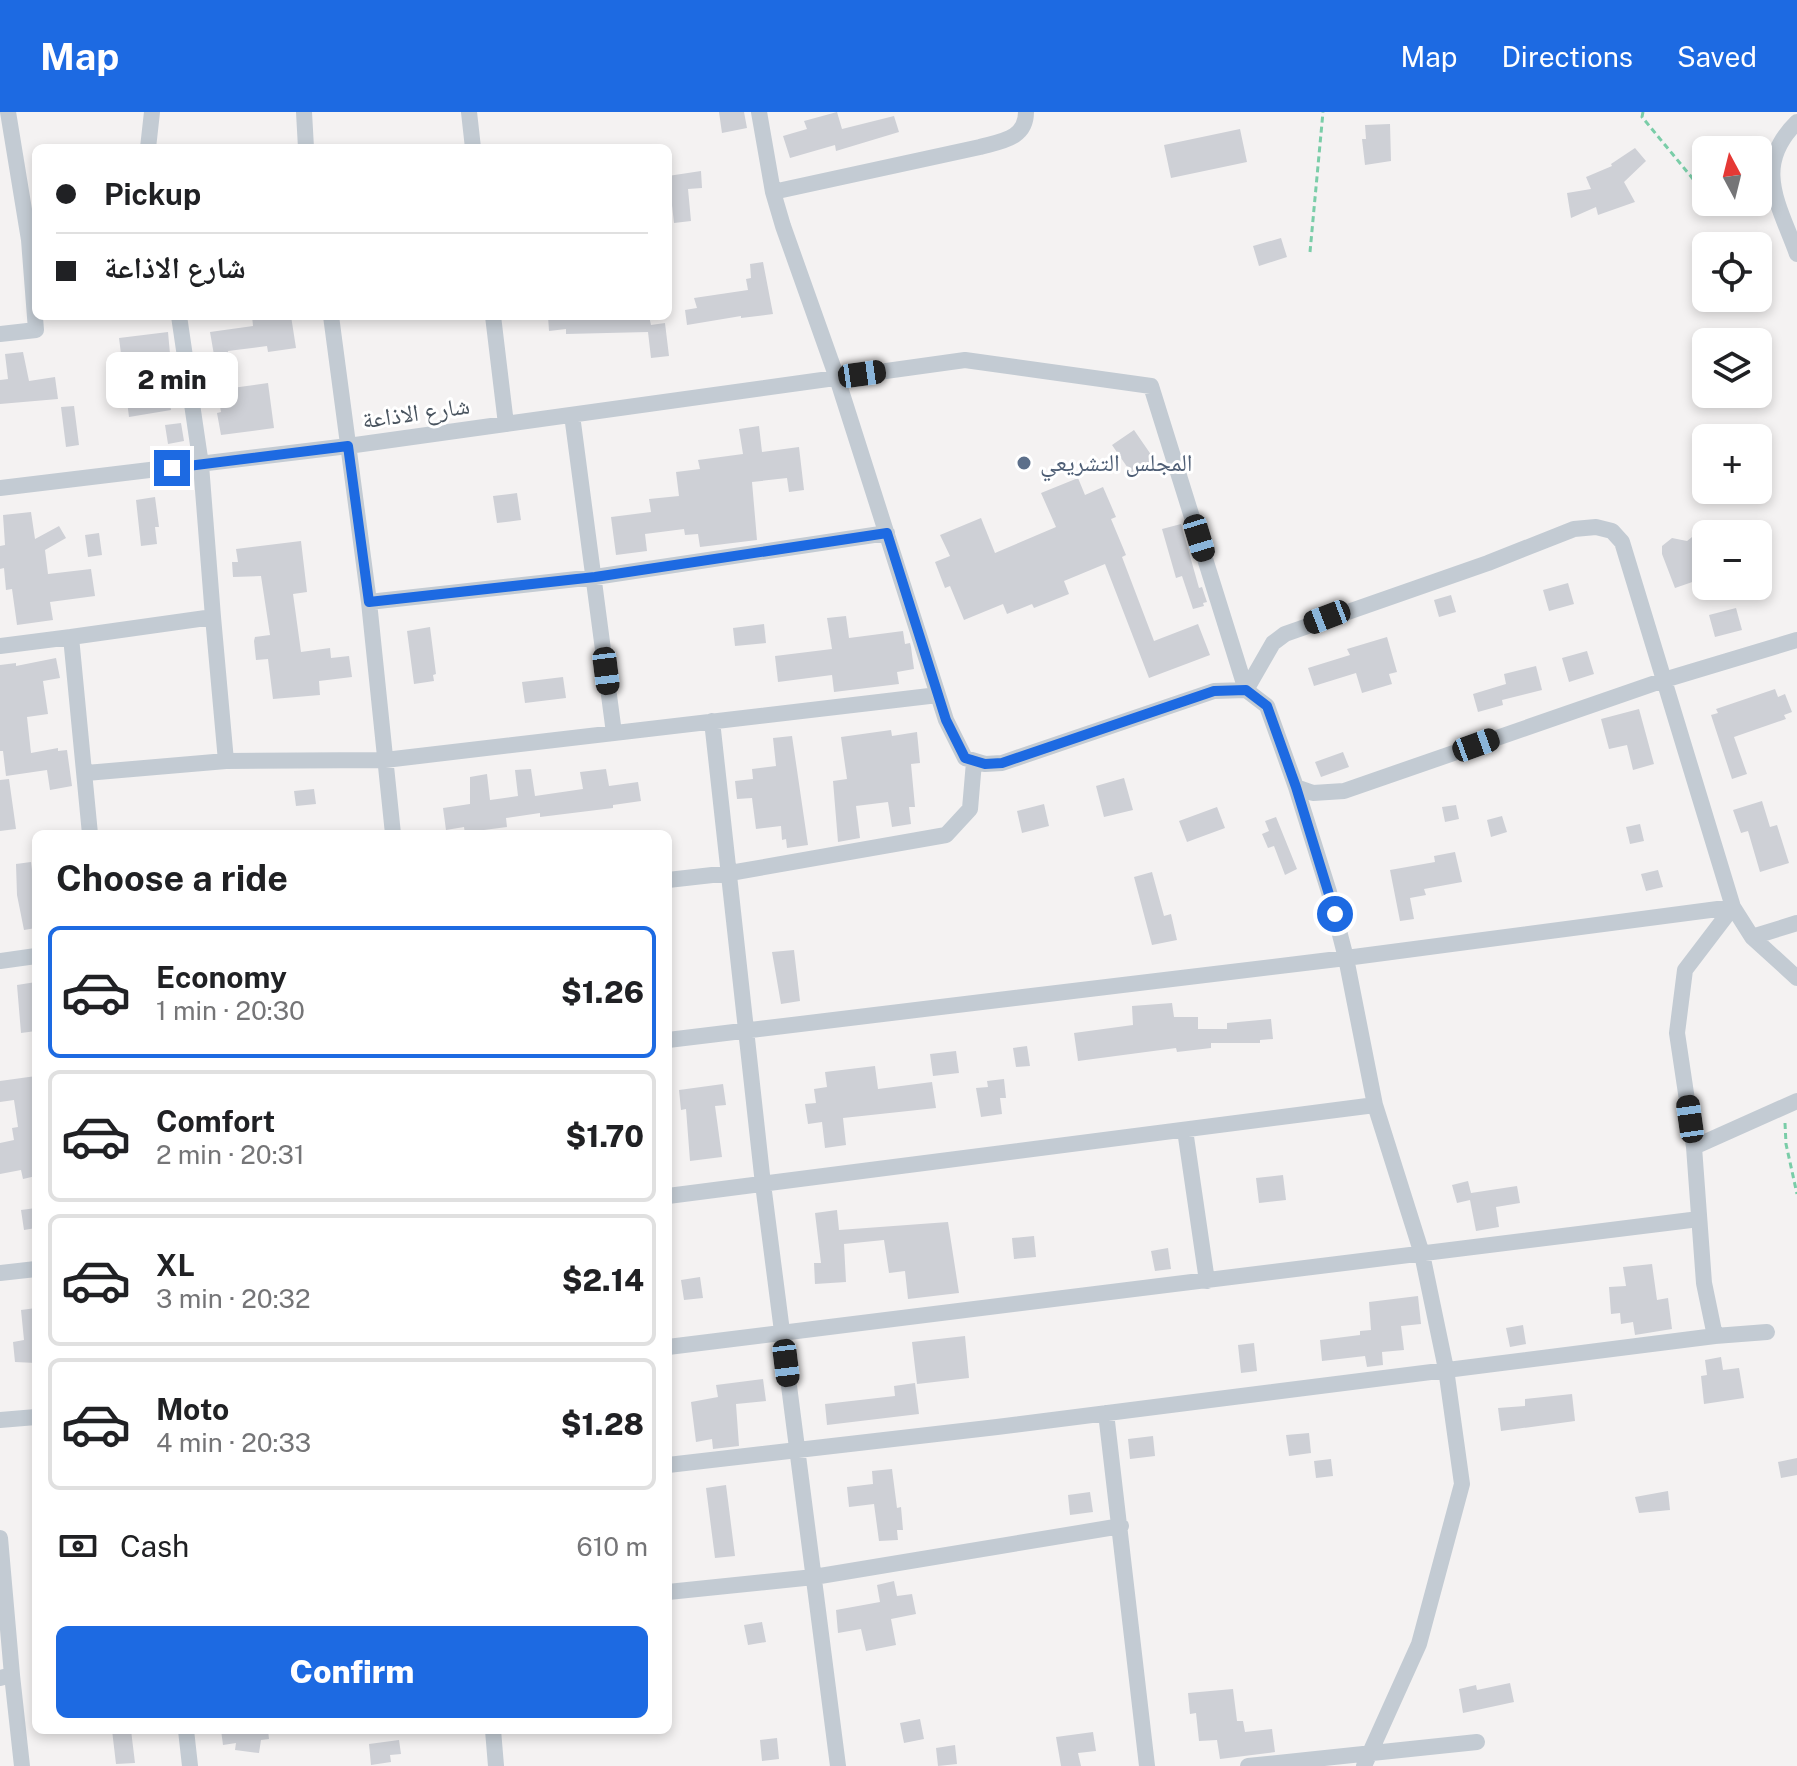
<!DOCTYPE html>
<meta charset="utf-8">
<style>
body{margin:0;font-family:"Public Sans","Noto Naskh Arabic",sans-serif;background:#f6f6f6;color:#202124;height:100vh;display:flex;flex-direction:column;font-size:30px;white-space:nowrap}
*{box-sizing:border-box;margin:0}
p{font-size:26px;color:#757577}
.icon{flex:none;width:44px;height:44px;fill:none;stroke:currentColor;stroke-width:2;stroke-linecap:round;stroke-linejoin:round}
.map{position:relative;flex:1;overflow:hidden}
.panel{position:absolute;left:32px;top:718px;width:640px;height:904px;display:flex;flex-direction:column;background:#fff;border-radius:12px;box-shadow:0 4px 12px #0003}
.panel>*{flex:none}
.top-card{position:absolute;left:32px;top:32px;width:640px;height:176px;border-radius:12px;box-shadow:0 4px 12px #0003;display:grid;align-content:center;height:176px;padding:0 24px;background:#fff}
.needle{width:52px;rotate:353deg}
.controls{position:absolute;left:1692px;top:24px;display:grid;gap:16px}
.controls a{display:grid;place-items:center;width:80px;height:80px;border-radius:12px;background:#fff;box-shadow:0 4px 12px #0003;font-size:40px}
.end{position:absolute;width:36px;height:36px;margin:-18px;border:10px solid #1d6ae2;background:#fff;box-shadow:0 0 0 4px #fff}
.from{border-radius:50%}
.bubble{position:absolute;height:56px;border-radius:12px;background:#fff;box-shadow:0 4px 12px #0003;font-size:26px;font-weight:800;line-height:56px;text-align:center}
.car{position:absolute;width:24px;height:48px;margin:-24px -12px;border-radius:10px;box-shadow:0 0 6px 2px #0007;background:linear-gradient(#222 24%,#8ab4d8 0 40%,#222 0 76%,#8ab4d8 0 86%,#222 0)}
.top-card b{display:flex;align-items:center;gap:28px;height:76px;font-size:30px}
.top-card b+b{border-top:2px solid #e0e0e0}
.top-card i{width:20px;height:20px;background:#202124}
ul{padding:0;list-style:none}
li{display:flex;align-items:center;gap:24px;height:132px;margin:0 16px 12px;padding:0 8px;border:4px solid #e0e0e0;border-radius:12px}
li div{flex:1}
li b{display:block;font-size:30px}
li em{font-style:normal;font-weight:800}
li.active{border-color:#1d6ae2}
li>.icon{width:72px;height:72px;stroke-width:1.5}
h2{padding:0 24px;font-size:36px;line-height:96px}
.pay{display:flex;align-items:center;gap:20px;height:88px;padding:0 24px;font-size:30px}
.pay p{margin-inline-start:auto}
.action{display:flex;gap:16px;margin-top:auto;padding:16px 24px}
.action a{flex:1;height:92px;border-radius:12px;background:#1d6ae2;color:#fff;font-size:32px;font-weight:800;line-height:92px;text-align:center}
header{display:flex;align-items:center;gap:48px;box-sizing:border-box;height:112px;padding:0 40px;background:#1d6ae2;color:#fff}
header strong{font-size:38px}
nav{display:flex;gap:44px;margin-inline-start:auto;font-size:28px}
.map>svg:first-child{display:block}
</style>
<header>
<strong>Map</strong>
<nav><a>Map</a><a>Directions</a><a>Saved</a></nav>
</header>
<div class="map">
<svg width="1797" height="1654" viewBox="0 0 1797 1654">
<rect width="100%" height="100%" fill="#f4f2f2"/>
<path fill="#ced0d6" d="M 719,0 L 744,0 L 747,16 L 722,21 Z
M 837,0 L 842,17 L 894,4 L 899,20 L 836,39 L 835,33 L 790,46 L 783,24 L 807,17 L 804,9 Z
M 1390,12 L 1391,49 L 1365,53 L 1362,27 L 1366,27 L 1365,13 Z
M 1240,17 L 1247,50 L 1171,66 L 1164,33 Z
M 1635,36 L 1646,49 L 1624,70 L 1635,90 L 1598,103 L 1596,95 L 1571,106 L 1567,81 L 1591,77 L 1586,65 L 1612,54 L 1611,52 Z
M 701,59 L 702,76 L 688,77 L 691,109 L 674,111 L 671,84 L 668,84 L 668,64 Z
M 1281,126 L 1287,145 L 1259,154 L 1253,134 Z
M 763,150 L 773,202 L 741,206 L 741,204 L 687,213 L 685,198 L 697,196 L 694,186 L 748,178 L 746,167 L 751,166 L 750,152 Z
M 252,204 L 291,204 L 296,236 L 268,240 L 267,234 L 228,239 L 232,276 L 268,271 L 274,316 L 221,323 L 217,301 L 221,300 L 211,243 L 214,243 L 210,220 L 253,214 Z
M 548,204 L 649,204 L 651,213 L 665,211 L 669,244 L 651,246 L 648,220 L 566,222 L 566,217 L 549,219 Z
M 168,220 L 170,242 L 167,242 L 170,270 L 166,271 L 171,298 L 129,305 L 119,226 Z
M 23,240 L 29,269 L 55,265 L 58,287 L 0,292 L 0,268 L 8,267 L 5,242 Z
M 74,294 L 79,333 L 66,335 L 61,295 Z
M 181,311 L 184,329 L 168,332 L 165,313 Z
M 759,314 L 762,340 L 799,335 L 804,378 L 789,380 L 787,366 L 752,370 L 757,428 L 700,435 L 698,422 L 685,423 L 684,417 L 645,422 L 647,439 L 616,443 L 611,405 L 651,400 L 649,387 L 679,384 L 676,360 L 700,357 L 698,348 L 743,342 L 739,317 Z
M 1134,318 L 1154,347 L 1132,362 L 1112,333 Z
M 1078,366 L 1085,383 L 1103,375 L 1116,405 L 1111,407 L 1126,443 L 1122,445 L 1154,529 L 1198,512 L 1210,543 L 1149,566 L 1105,452 L 1064,469 L 1069,482 L 1034,496 L 1032,492 L 1007,502 L 1003,492 L 964,508 L 950,474 L 945,476 L 935,450 L 950,444 L 940,423 L 981,406 L 995,441 L 1056,415 L 1041,381 Z
M 517,381 L 521,408 L 497,411 L 493,384 Z
M 155,385 L 159,415 L 155,415 L 157,432 L 141,434 L 136,388 Z
M 31,400 L 35,427 L 59,414 L 66,426 L 45,438 L 48,462 L 91,457 L 95,484 L 50,490 L 53,508 L 17,513 L 12,477 L 6,478 L 4,456 L 0,457 L 0,434 L 5,433 L 3,403 Z
M 1181,412 L 1199,476 L 1202,475 L 1207,490 L 1203,491 L 1204,494 L 1193,497 L 1182,464 L 1176,466 L 1162,417 Z
M 1706,414 L 1706,442 L 1694,446 L 1701,467 L 1675,476 L 1662,442 L 1662,434 L 1672,426 L 1687,429 Z
M 99,421 L 102,443 L 88,445 L 85,423 Z
M 301,429 L 307,480 L 293,482 L 301,540 L 330,536 L 331,546 L 349,544 L 352,565 L 319,569 L 320,583 L 273,587 L 268,547 L 256,548 L 254,529 L 255,525 L 270,523 L 261,464 L 233,465 L 232,450 L 238,450 L 236,437 Z
M 1568,471 L 1574,492 L 1549,499 L 1543,478 Z
M 1451,483 L 1456,500 L 1439,505 L 1434,488 Z
M 1736,496 L 1742,518 L 1715,525 L 1709,503 Z
M 846,504 L 849,526 L 903,519 L 905,532 L 910,531 L 911,535 L 914,557 L 897,560 L 899,572 L 834,580 L 832,563 L 778,570 L 775,544 L 832,537 L 827,506 Z
M 764,512 L 766,531 L 735,534 L 733,516 Z
M 430,515 L 436,562 L 433,563 L 434,569 L 414,572 L 407,519 Z
M 1387,525 L 1397,560 L 1389,562 L 1392,572 L 1362,581 L 1356,561 L 1314,574 L 1308,556 L 1350,543 L 1347,537 Z
M 1587,539 L 1594,562 L 1569,570 L 1562,546 Z
M 56,546 L 60,566 L 43,569 L 48,602 L 27,605 L 31,641 L 58,636 L 58,639 L 67,638 L 72,674 L 50,678 L 47,658 L 6,664 L 3,639 L 0,639 L 0,553 L 16,551 L 16,554 Z
M 1536,554 L 1542,578 L 1502,588 L 1503,593 L 1478,600 L 1473,582 L 1506,572 L 1504,562 Z
M 563,565 L 566,586 L 525,591 L 522,570 Z
M 1775,577 L 1778,585 L 1785,582 L 1792,600 L 1784,603 L 1786,607 L 1734,625 L 1747,662 L 1732,667 L 1711,603 L 1718,601 L 1716,597 Z
M 1639,597 L 1654,652 L 1633,658 L 1627,633 L 1609,637 L 1601,607 Z
M 891,618 L 892,624 L 917,620 L 920,651 L 911,652 L 915,695 L 909,695 L 911,712 L 892,715 L 888,690 L 856,694 L 860,726 L 838,730 L 833,669 L 847,667 L 841,625 Z
M 792,624 L 808,733 L 787,736 L 786,727 L 782,728 L 781,714 L 756,717 L 752,686 L 737,687 L 735,669 L 753,667 L 752,657 L 776,654 L 773,626 Z
M 1343,640 L 1349,655 L 1321,665 L 1315,650 Z
M 531,657 L 535,684 L 583,677 L 580,660 L 606,657 L 609,674 L 638,670 L 641,689 L 613,693 L 613,696 L 540,705 L 540,701 L 506,706 L 507,715 L 484,718 L 484,722 L 465,722 L 464,715 L 446,718 L 443,696 L 470,692 L 470,665 L 487,662 L 490,688 L 518,684 L 515,658 Z
M 1124,666 L 1133,698 L 1104,705 L 1096,674 Z
M 9,667 L 16,717 L 0,719 L 0,668 Z
M 314,677 L 316,692 L 296,694 L 294,679 Z
M 1762,689 L 1770,715 L 1777,713 L 1789,751 L 1760,760 L 1748,719 L 1741,721 L 1733,698 Z
M 1044,692 L 1049,714 L 1022,721 L 1017,699 Z
M 1456,693 L 1459,707 L 1445,710 L 1442,695 Z
M 1217,695 L 1225,716 L 1187,730 L 1179,709 Z
M 1502,704 L 1507,720 L 1491,725 L 1487,708 Z
M 1276,705 L 1297,757 L 1285,763 L 1274,734 L 1268,736 L 1262,722 L 1269,719 L 1265,709 Z
M 1640,712 L 1644,729 L 1630,732 L 1626,715 Z
M 1455,740 L 1462,770 L 1424,777 L 1426,783 L 1410,786 L 1414,807 L 1400,809 L 1390,758 L 1435,750 L 1434,744 Z
M 31,750 L 34,774 L 36,774 L 36,816 L 24,818 L 17,783 L 16,752 Z
M 1658,758 L 1663,775 L 1646,779 L 1641,762 Z
M 1152,760 L 1164,804 L 1171,802 L 1177,828 L 1152,833 L 1134,765 Z
M 794,838 L 800,889 L 781,892 L 772,840 Z
M 36,870 L 36,919 L 21,921 L 17,873 Z
M 1172,891 L 1174,905 L 1198,905 L 1198,917 L 1227,917 L 1227,911 L 1271,907 L 1273,927 L 1260,928 L 1260,931 L 1211,931 L 1211,936 L 1177,940 L 1176,936 L 1078,949 L 1074,921 L 1133,913 L 1132,894 Z
M 1027,934 L 1030,954 L 1016,955 L 1013,936 Z
M 956,939 L 959,961 L 933,964 L 930,942 Z
M 875,954 L 878,977 L 932,970 L 936,996 L 843,1006 L 846,1033 L 825,1036 L 822,1010 L 808,1012 L 805,992 L 816,991 L 814,977 L 827,975 L 825,960 Z
M 36,964 L 36,1064 L 23,1067 L 21,1058 L 0,1062 L 0,1031 L 14,1028 L 12,1016 L 18,1015 L 14,988 L 0,990 L 0,969 Z
M 1004,967 L 1006,986 L 1000,986 L 1002,1002 L 981,1005 L 976,976 L 988,975 L 987,969 Z
M 723,972 L 726,993 L 715,994 L 722,1045 L 690,1049 L 686,997 L 681,998 L 679,978 Z
M 1283,1063 L 1286,1088 L 1259,1091 L 1256,1066 Z
M 1468,1069 L 1471,1081 L 1517,1074 L 1520,1091 L 1496,1095 L 1499,1115 L 1476,1119 L 1470,1088 L 1457,1091 L 1452,1073 Z
M 36,1096 L 36,1116 L 24,1118 L 21,1098 Z
M 837,1098 L 839,1118 L 948,1110 L 959,1181 L 908,1187 L 905,1159 L 889,1161 L 884,1128 L 844,1132 L 846,1170 L 815,1172 L 814,1151 L 821,1151 L 815,1101 Z
M 1034,1124 L 1036,1145 L 1014,1147 L 1012,1126 Z
M 1168,1136 L 1171,1157 L 1155,1159 L 1151,1139 Z
M 1652,1152 L 1657,1188 L 1668,1186 L 1672,1217 L 1635,1223 L 1633,1210 L 1621,1212 L 1620,1201 L 1611,1202 L 1609,1175 L 1626,1174 L 1623,1155 Z
M 700,1165 L 703,1186 L 684,1188 L 681,1168 Z
M 1418,1184 L 1421,1212 L 1401,1214 L 1404,1238 L 1382,1240 L 1383,1253 L 1367,1255 L 1365,1244 L 1322,1249 L 1320,1228 L 1360,1223 L 1360,1219 L 1371,1218 L 1369,1190 Z
M 36,1196 L 36,1251 L 15,1250 L 13,1230 L 24,1228 L 21,1198 Z
M 1523,1213 L 1526,1232 L 1510,1235 L 1506,1216 Z
M 965,1224 L 969,1266 L 917,1272 L 912,1230 Z
M 1254,1231 L 1257,1259 L 1241,1261 L 1238,1233 Z
M 1721,1245 L 1723,1258 L 1739,1256 L 1744,1286 L 1704,1292 L 1701,1264 L 1707,1263 L 1705,1248 Z
M 763,1267 L 766,1289 L 736,1292 L 739,1334 L 713,1337 L 712,1327 L 696,1330 L 691,1290 L 718,1285 L 716,1273 Z
M 915,1271 L 919,1302 L 827,1313 L 825,1292 L 895,1284 L 894,1274 Z
M 1572,1282 L 1575,1309 L 1501,1319 L 1498,1296 L 1525,1294 L 1525,1287 Z
M 1309,1321 L 1311,1341 L 1289,1344 L 1286,1323 Z
M 1153,1324 L 1155,1344 L 1130,1347 L 1128,1327 Z
M 1797,1346 L 1797,1363 L 1781,1366 L 1778,1350 Z
M 1331,1347 L 1333,1364 L 1316,1366 L 1314,1349 Z
M 892,1357 L 897,1396 L 901,1395 L 903,1418 L 897,1418 L 898,1428 L 879,1429 L 874,1392 L 849,1395 L 847,1375 L 873,1372 L 872,1359 Z
M 726,1373 L 735,1444 L 715,1446 L 706,1376 Z
M 1668,1379 L 1670,1398 L 1639,1401 L 1635,1385 Z
M 1090,1380 L 1093,1400 L 1070,1403 L 1068,1383 Z
M 894,1469 L 897,1484 L 912,1482 L 916,1502 L 891,1507 L 896,1533 L 866,1539 L 861,1517 L 838,1521 L 836,1498 L 880,1490 L 877,1473 Z
M 762,1510 L 766,1530 L 748,1533 L 744,1513 Z
M 1510,1571 L 1514,1590 L 1463,1601 L 1459,1577 L 1476,1573 L 1477,1578 Z
M 1233,1577 L 1237,1609 L 1243,1609 L 1245,1620 L 1272,1617 L 1275,1640 L 1220,1647 L 1217,1628 L 1199,1629 L 1196,1601 L 1190,1602 L 1188,1581 Z
M 920,1607 L 924,1627 L 904,1631 L 900,1611 Z
M 112,1618 L 131,1618 L 135,1651 L 116,1652 Z
M 221,1618 L 268,1618 L 269,1627 L 261,1628 L 259,1641 L 235,1638 L 236,1631 L 223,1633 Z
M 1093,1620 L 1096,1639 L 1078,1641 L 1081,1654 L 1061,1654 L 1056,1625 Z
M 777,1626 L 779,1647 L 762,1649 L 760,1628 Z
M 399,1628 L 401,1642 L 390,1643 L 391,1650 L 371,1653 L 369,1632 Z
M 955,1633 L 957,1652 L 938,1654 L 936,1636 Z"/>
<g fill="none" stroke-linecap="round" stroke-linejoin="round">
<path stroke="#7acda8" stroke-width="3" stroke-dasharray="6 4" stroke-linecap="butt" d="M 1643,0 L 1642,5 L 1698,73
M 1310,140 L 1323,0
M 1785,1011 L 1786,1032 L 1797,1082"/>
<path stroke="#c3cbd3" stroke-width="16" d="M 8,0 L 29,128
M 304,0 L 306,36
M 469,0 L 473,36
M 759,0 L 773,80 L 783,114 L 837,266 L 946,608 L 965,646 L 985,652 L 1002,651 L 1214,579 L 1246,578
M 1797,10 C 1752,54 1779,92 1797,142
M 148,36 L 152,0
M 773,80 L 980,35 C 1001,29 1026,27 1026,0
M 331,204 L 369,490 L 393,722
M 493,204 L 506,312
M 0,222 L 36,218 L 29,128 L 36,127
M 572,303 L 614,621
M 0,376 L 348,334 L 965,248 L 1151,274 L 1246,578 L 1267,594 L 1296,675 L 1329,780 L 1346,846 L 1375,993 L 1422,1142 L 1446,1257 L 1462,1372 L 1419,1532 L 1364,1654
M 369,490 L 595,465 L 887,421
M 213,505 L 226,649
M 71,525 L 213,505 L 201,353 L 179,204
M 0,534 L 71,525 L 90,722
M 1246,578 L 1273,531 L 1285,522 L 1488,451 L 1574,417 L 1596,415 L 1612,419 L 1622,430 L 1733,795 L 1685,858 L 1677,921 L 1694,1035 L 1704,1171 L 1715,1224 L 1767,1220
M 712,609 L 763,1072 L 838,1654
M 86,661 L 226,649 L 385,648 L 938,583
M 1296,675 L 1313,681 L 1344,679 L 1664,568 L 1797,528
M 668,768 L 730,761 L 946,723 L 970,697 L 974,650
M 1752,825 L 1797,866
M 0,849 L 36,844
M 668,928 L 1346,846 L 1733,795 L 1752,825 L 1797,811
M 1185,1018 L 1207,1169
M 1694,1035 L 1797,989
M 668,1084 L 1375,993
M 0,1161 L 36,1157
M 668,1235 L 1699,1107
M 1106,1301 L 1147,1654
M 0,1308 L 36,1305
M 668,1353 L 997,1315 L 1715,1224
M 0,1426 L 12,1563 L 0,1566
M 668,1480 L 814,1465 L 1121,1414
M 12,1563 L 22,1654
M 186,1618 L 190,1654
M 493,1618 L 496,1654
M 1248,1654 L 1477,1630"/>
</g>
<g fill="none" stroke-linecap="round" stroke-linejoin="round">
<path stroke="#1d6ae2" stroke-width="10" d="M 172,356 L 348,334 L 369,490 L 595,465 L 887,421 L 946,608 L 965,646 L 985,652 L 1002,651 L 1214,579 L 1246,578 L 1267,594 L 1296,675 L 1335,802"/>
</g>
<circle fill="#5c6f8a" stroke="#fff" stroke-width="3" cx="1024" cy="351" r="8"/>
<g text-anchor="middle" stroke-width="6" stroke-linejoin="round" paint-order="stroke">
<g font-size="24" fill="#49545f" stroke="#fff">
<text transform="translate(416 301) rotate(-8)" y="8">شارع الاذاعة</text>
</g>
<g font-size="24" fill="#4e5e75" stroke="#fff" text-anchor="start">
<text x="1040" y="359">المجلس التشريعي</text>
</g>
</g>
</svg>
<div class="controls">
<a><svg class="needle" viewBox="-14 -14 28 28"><path d="M0-13l5 13h-10z" fill="#e53935"/><path d="M0 13l5-13h-10z" fill="#757577"/></svg></a>
<a><svg class="icon" aria-label="locate" viewBox="0 0 24 24"><circle cx="12" cy="12" r="6"/><path d="M12 2v4M12 18v4M2 12h4M18 12h4"/></svg></a>
<a><svg class="icon" aria-label="layers" viewBox="0 0 24 24"><path d="M12 4l9 5-9 5-9-5zM3 14l9 5 9-5"/></svg></a>
<a>+</a>
<a>−</a>
</div>
<i class="end from" style="left:1335px;top:802px"></i>
<i class="end" style="left:172px;top:356px"></i>
<div class="bubble" style="left:106px;top:240px;width:132px">2 min</div>
<i class="car" style="left:862px;top:262px;rotate:82deg"></i>
<i class="car" style="left:1199px;top:426px;rotate:163deg"></i>
<i class="car" style="left:1327px;top:505px;rotate:249deg"></i>
<i class="car" style="left:606px;top:559px;rotate:173deg"></i>
<i class="car" style="left:1476px;top:633px;rotate:70deg"></i>
<i class="car" style="left:1690px;top:1007px;rotate:352deg"></i>
<i class="car" style="left:786px;top:1251px;rotate:173deg"></i>
<div class="top-card">
<b><i class="from"></i>Pickup</b>
<b><i></i>شارع الاذاعة</b>
</div>
<section class="panel">
<h2>Choose a ride</h2>
<ul>
<li class="active"><svg class="icon" aria-label="car" viewBox="0 0 24 24"><path d="M5 17H2v-5l4-1 3-4h7l3 4 3 1v5h-3M9 17h6M6 11h13"/><circle cx="7" cy="17" r="2"/><circle cx="17" cy="17" r="2"/></svg><div><b>Economy</b><p>1 min · 20:30</p></div><em>$1.26</em></li>
<li><svg class="icon" aria-label="car" viewBox="0 0 24 24"><path d="M5 17H2v-5l4-1 3-4h7l3 4 3 1v5h-3M9 17h6M6 11h13"/><circle cx="7" cy="17" r="2"/><circle cx="17" cy="17" r="2"/></svg><div><b>Comfort</b><p>2 min · 20:31</p></div><em>$1.70</em></li>
<li><svg class="icon" aria-label="car" viewBox="0 0 24 24"><path d="M5 17H2v-5l4-1 3-4h7l3 4 3 1v5h-3M9 17h6M6 11h13"/><circle cx="7" cy="17" r="2"/><circle cx="17" cy="17" r="2"/></svg><div><b>XL</b><p>3 min · 20:32</p></div><em>$2.14</em></li>
<li><svg class="icon" aria-label="car" viewBox="0 0 24 24"><path d="M5 17H2v-5l4-1 3-4h7l3 4 3 1v5h-3M9 17h6M6 11h13"/><circle cx="7" cy="17" r="2"/><circle cx="17" cy="17" r="2"/></svg><div><b>Moto</b><p>4 min · 20:33</p></div><em>$1.28</em></li>
</ul>
<div class="pay"><svg class="icon" aria-label="cash" viewBox="0 0 24 24"><path d="M3 7h18v10H3z"/><circle cx="12" cy="12" r="2"/></svg>Cash<p>610 m</p></div>
<div class="action"><a>Confirm</a></div>
</section>
</div>
